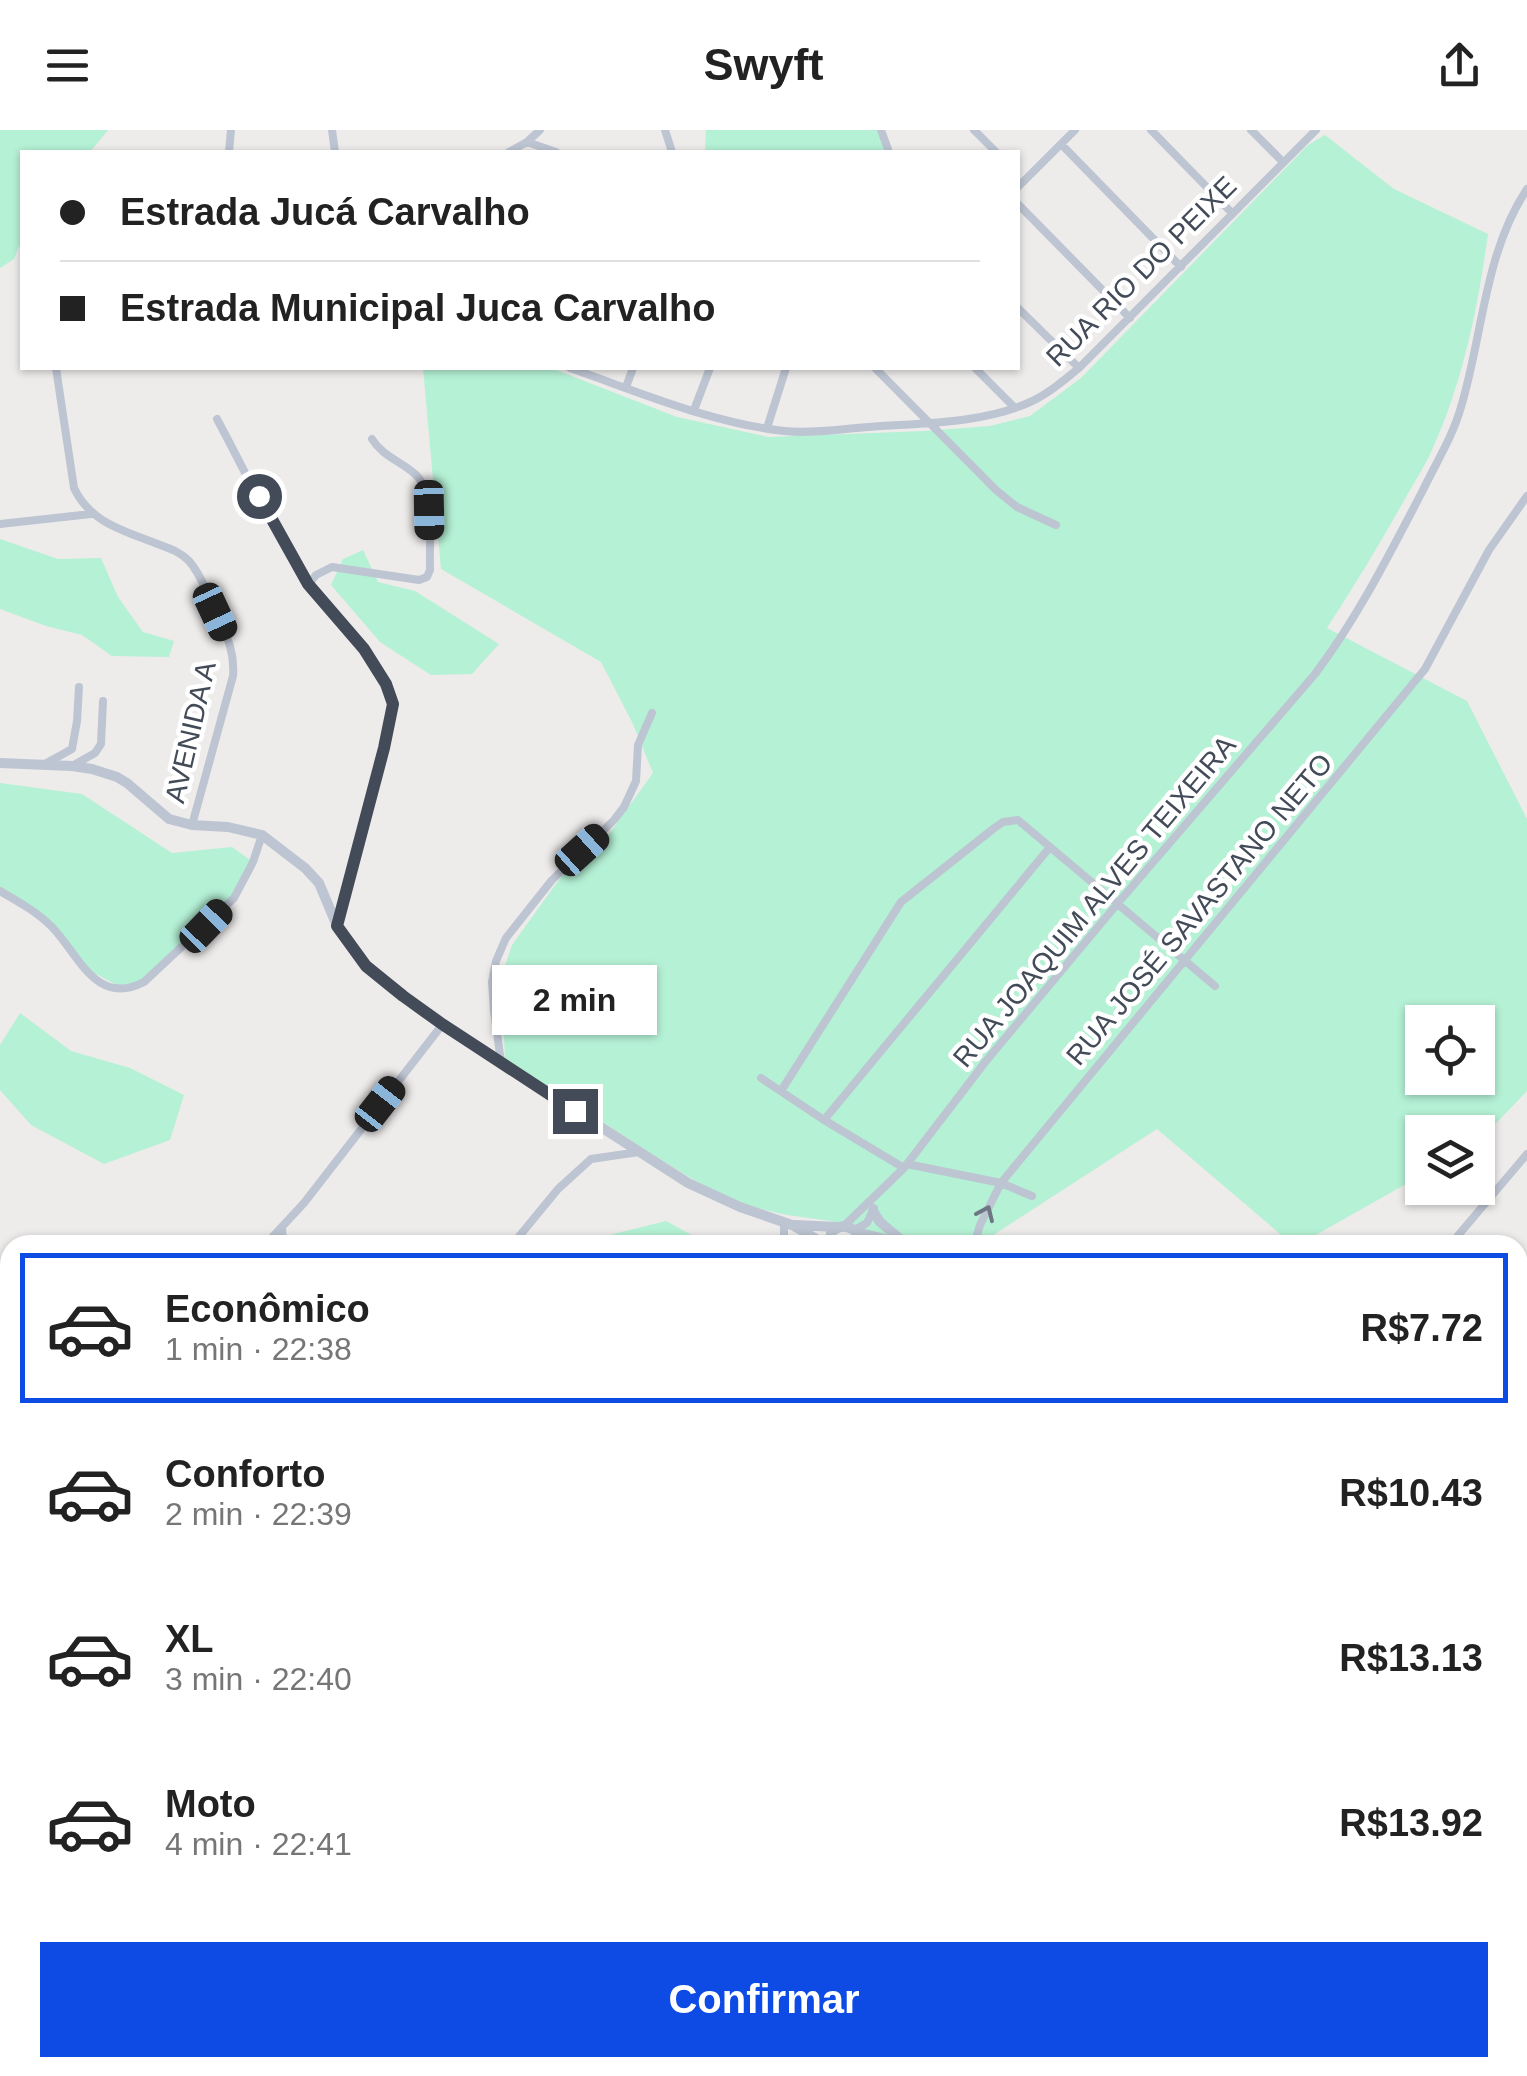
<!DOCTYPE html>
<html lang="pt">
<meta charset="utf-8">
<style>
body{margin:0;font-family:Helvetica,sans-serif;background:#f2f2f2;color:#222;height:100vh;display:flex;flex-direction:column;font-size:38px;white-space:nowrap}
*{box-sizing:border-box;margin:0}
p{font-size:32px;color:#767676}
.icon{flex:none;width:55px;height:55px;fill:none;stroke:currentColor;stroke-width:2;stroke-linecap:round;stroke-linejoin:round}
.map{position:relative;flex:1;overflow:hidden}
.sheet{position:absolute;left:0px;top:1105px;width:1528px;height:842px;display:flex;flex-direction:column;background:#fff;border-radius:30px 30px 0 0;box-shadow:0 2px 8px #0004}
.sheet>*{flex:none}
.guide{position:absolute;left:20px;top:20px;width:1000px;height:220px;border-radius:0px;box-shadow:0 2px 8px #0004;display:grid;align-content:center;height:220px;padding:0 40px;background:#fff}
.buttons{position:absolute;left:1405px;top:875px;display:grid;gap:20px}
.buttons a{display:grid;place-items:center;width:90px;height:90px;border-radius:0px;background:#fff;box-shadow:0 2px 8px #0004;font-size:50px}
.end{position:absolute;width:45px;height:45px;margin:-22px;border:12px solid #434b59;background:#fff;box-shadow:0 0 0 5px #fff}
.from{border-radius:50%}
.bubble{position:absolute;height:70px;border-radius:0px;background:#fff;box-shadow:0 2px 8px #0004;font-size:32px;font-weight:700;line-height:70px;text-align:center}
.car{position:absolute;width:30px;height:60px;margin:-30px -15px;border-radius:12px;box-shadow:0 0 8px 2px #0007;background:linear-gradient(#222 24%,#8ab4d8 0 40%,#222 0 76%,#8ab4d8 0 86%,#222 0)}
.guide b{display:flex;align-items:center;gap:35px;height:95px;font-size:38px}
.guide b+b{border-top:2px solid #e0e0e0}
.guide i{width:25px;height:25px;background:#222}
ul{padding:18px 0 0;list-style:none}
li{display:flex;align-items:center;gap:30px;height:150px;margin:0 20px 15px;padding:0 20px;border:5px solid transparent;border-radius:0px}
li div{flex:1}
li b{display:block;font-size:38px}
li em{font-style:normal;font-weight:700}
li.selected{border-color:#0e4be5}
li>.icon{width:90px;height:90px;stroke-width:1.5}
.action{display:flex;gap:20px;margin-top:auto;padding:20px 40px}
.action a{flex:1;height:115px;border-radius:0px;background:#0e4be5;color:#fff;font-size:40px;font-weight:700;line-height:115px;text-align:center}
header{display:flex;justify-content:space-between;align-items:center;height:130px;padding:0 40px;background:#fff;font-size:45px;font-weight:700}
.map>svg:first-child{display:block}
</style>
<header><svg class="icon" aria-label="menu" viewBox="0 0 24 24"><path d="M4 6h16M4 12h16M4 18h16"/></svg>Swyft<svg class="icon" aria-label="share" viewBox="0 0 24 24"><path d="M12 15V3M7 8l5-5 5 5M5 13v7h14v-7"/></svg></header>
<div class="map">
<svg width="1527" height="1946" viewBox="0 0 1527 1946">
<rect width="100%" height="100%" fill="#eeebeb"/>
<path fill="#b5f1d5" fill-rule="evenodd" d="M 0,0 L 108,0 L 90,22 L 22,22 L 22,109 L 14,129 L 0,138 Z
M 706,0 L 881,0 L 889,22 L 705,22 Z
M 1325,5 L 1394,59 L 1488,104 C 1478,177 1463,252 1432,320 C 1425,336 1415,351 1406,367 C 1381,412 1355,455 1327,498 L 1467,571 L 1527,689 L 1527,961 L 1478,1012 L 1478,1002 L 1422,1002 L 1422,1045 L 1298,1115 L 1293,1115 L 1157,999 L 978,1115 L 929,1115 L 899,1110 L 831,1091 L 787,1085 L 740,1074 L 692,1049 L 647,1021 L 505,928 L 501,848 L 512,815 L 566,740 L 609,704 L 653,643 L 633,594 L 601,532 L 441,439 L 423,238 L 551,238 L 677,287 L 768,307 L 924,301 L 990,296 L 1030,286 L 1081,248 L 1308,15 ZM 1422,892 L 1478,892 L 1478,948 L 1422,948 Z
M 0,409 L 58,429 L 101,428 L 118,467 L 143,502 L 174,511 L 169,527 L 112,526 L 82,505 L 46,496 L 0,479 Z
M 363,420 L 378,452 L 415,461 L 499,514 L 472,544 L 431,545 L 380,512 L 331,455 L 343,429 Z
M 0,653 L 82,664 L 172,723 L 232,717 L 253,732 L 234,768 L 144,852 L 124,859 L 83,837 L 31,779 L 0,766 Z
M 20,883 L 71,921 L 130,938 L 184,965 L 170,1010 L 104,1034 L 31,995 L 0,960 L 0,915 Z
M 666,1091 L 710,1115 L 579,1115 L 581,1112 Z
M 0,1382 L 10,1393 L 10,1938 L 735,1938 L 747,1946 L 0,1946 Z
M 1522,1439 L 1527,1455 L 1527,1946 L 940,1946 L 930,1938 L 1518,1938 L 1518,1440 Z"/>
<g fill="none" stroke-linecap="round" stroke-linejoin="round">
<path stroke="#7fc8f0" stroke-width="2.5" d="M 0,1810 L 10,1801
M 0,1831 L 10,1834
M 196,1938 L 205,1945 L 212,1946"/>
<path stroke="#bdc5d2" stroke-width="8" d="M 332,0 L 335,22
M 665,0 L 672,22
M 881,0 L 889,22
M 974,0 L 996,22
M 1151,0 L 1232,83
M 1251,0 L 1283,32
M 527,12 L 556,22
M 1061,14 L 1181,137
M 229,22 L 231,0
M 509,22 L 527,12 L 540,0
M 1018,57 L 1075,0
M 1018,74 L 1130,188
M 1018,178 L 1079,238
M 56,238 L 74,358 C 90,392 122,400 155,413 C 167,418 180,421 189,431 C 202,446 209,468 218,486 C 227,506 235,523 233,546 L 192,695
M 570,238 C 639,262 711,293 784,301 C 812,304 841,299 869,297 C 921,293 979,294 1028,273 C 1047,265 1063,251 1079,238 L 1316,0
M 875,238 L 996,360 L 1017,377 L 1056,395
M 975,238 L 1015,278
M 626,257 L 633,238
M 694,280 L 710,238
M 217,289 C 246,343 273,401 307,452 C 333,492 396,534 392,587 L 337,796
M 767,298 L 786,238
M 0,394 L 91,384
M 308,455 L 316,445 L 332,437 L 419,450 L 427,447 L 430,440 C 429,415 435,363 416,345 C 401,331 383,327 372,309
M 43,635 L 72,619 L 77,591 L 79,557
M 72,636 L 95,623 L 101,614 L 103,571
M 0,761 C 19,772 37,782 52,797 C 79,825 96,877 144,852 L 234,768 L 253,732 L 262,705
M 501,932 L 494,881 L 492,852 L 496,831 L 506,808 L 552,750 L 614,690 L 624,677 L 636,651 L 638,615 L 652,583
M 761,948 L 824,990 L 904,1038
M 781,961 L 901,772 L 993,699 L 1003,692 L 1018,690 L 1215,856
M 824,990 L 1050,717
M 907,1034 L 1001,1053 L 1032,1066
M 844,1096 L 904,1038 L 986,931 L 1118,773 L 1315,544 C 1358,487 1390,423 1423,360 C 1436,333 1453,306 1461,277 C 1483,204 1484,124 1527,59
M 282,1098 L 283,1115
M 854,1100 L 867,1093 L 874,1078
M 265,1115 L 304,1073 L 442,895
M 512,1115 L 558,1059 L 591,1029 L 639,1022
M 784,1115 L 784,1092
M 974,1115 L 980,1095 L 1001,1053 L 1425,539 L 1489,420 L 1527,366
M 1450,1115 L 1527,1024
M 0,1165 L 10,1184
M 0,1189 L 0,1208
M 1518,1252 L 1527,1249
M 0,1270 L 10,1282
M 1518,1344 L 1527,1343
M 1518,1433 L 1527,1431
M 816,1938 L 821,1946
M 921,1938 L 930,1946"/>
<path stroke="#bdc5d2" stroke-width="10" d="M 0,633 L 72,636 L 92,639 L 117,647 L 127,653 L 169,689 L 192,695 L 228,697 L 262,705 L 305,738 L 319,753 L 337,796 L 366,836 L 442,895 L 688,1053 L 740,1077 L 792,1095 L 827,1115
M 873,1081 L 880,1092 L 899,1108
M 795,1095 L 838,1097
M 856,1102 L 910,1115
M 830,1115 L 831,1103 C 838,1095 846,1095 854,1100 L 858,1106 L 858,1115
M 1518,1163 L 1527,1159"/>
</g>
<defs><path id="oneway-chevron" d="M-2-3.5L2.5 0L-2 3.5" fill="none" stroke-width="1.6" stroke-linecap="round" stroke-linejoin="round" transform="scale(2.5)"/></defs>
<use stroke="#6e7683" href="#oneway-chevron" transform="translate(986 1083) rotate(-66)"/>
<g fill="none" stroke-linecap="round" stroke-linejoin="round">
<path stroke="#434b59" stroke-width="12" d="M 259,366 L 308,454 L 364,519 L 386,554 L 393,574 L 384,618 L 337,796 L 366,836 L 403,866 L 442,894 L 575,981"/>
</g>
<g text-anchor="middle" stroke-width="9" stroke-linejoin="round" paint-order="stroke">
<g font-size="28" fill="#434b59" stroke="#fff">
<text transform="translate(1141 141) rotate(-45)" y="10">RUA RIO DO PEIXE</text>
<text transform="translate(190 602) rotate(-77)" y="10">AVENIDA A</text>
<text transform="translate(1094 771) rotate(-50)" y="10">RUA JOAQUIM ALVES TEIXEIRA</text>
<text transform="translate(1199 779) rotate(-50)" y="10">RUA JOSÉ SAVASTANO NETO</text>
</g>
</g>
</svg>
<div class="buttons">
<a><svg class="icon" aria-label="locate" viewBox="0 0 24 24"><circle cx="12" cy="12" r="6"/><path d="M12 2v4M12 18v4M2 12h4M18 12h4"/></svg></a>
<a><svg class="icon" aria-label="layers" viewBox="0 0 24 24"><path d="M12 4l9 5-9 5-9-5zM3 14l9 5 9-5"/></svg></a>
</div>
<i class="end from" style="left:259px;top:366px"></i>
<i class="end" style="left:575px;top:981px"></i>
<div class="bubble" style="left:492px;top:835px;width:165px">2 min</div>
<i class="car" style="left:429px;top:380px;rotate:179deg"></i>
<i class="car" style="left:215px;top:482px;rotate:155deg"></i>
<i class="car" style="left:582px;top:720px;rotate:48deg"></i>
<i class="car" style="left:206px;top:796px;rotate:44deg"></i>
<i class="car" style="left:380px;top:974px;rotate:38deg"></i>
<div class="guide">
<b><i class="from"></i>Estrada Jucá Carvalho</b>
<b><i></i>Estrada Municipal Juca Carvalho</b>
</div>
<section class="sheet">
<ul>
<li class="selected"><svg class="icon" aria-label="car" viewBox="0 0 24 24"><path d="M5 17H2v-5l4-1 3-4h7l3 4 3 1v5h-3M9 17h6M6 11h13"/><circle cx="7" cy="17" r="2"/><circle cx="17" cy="17" r="2"/></svg><div><b>Econômico</b><p>1 min · 22:38</p></div><em>R$7.72</em></li>
<li><svg class="icon" aria-label="car" viewBox="0 0 24 24"><path d="M5 17H2v-5l4-1 3-4h7l3 4 3 1v5h-3M9 17h6M6 11h13"/><circle cx="7" cy="17" r="2"/><circle cx="17" cy="17" r="2"/></svg><div><b>Conforto</b><p>2 min · 22:39</p></div><em>R$10.43</em></li>
<li><svg class="icon" aria-label="car" viewBox="0 0 24 24"><path d="M5 17H2v-5l4-1 3-4h7l3 4 3 1v5h-3M9 17h6M6 11h13"/><circle cx="7" cy="17" r="2"/><circle cx="17" cy="17" r="2"/></svg><div><b>XL</b><p>3 min · 22:40</p></div><em>R$13.13</em></li>
<li><svg class="icon" aria-label="car" viewBox="0 0 24 24"><path d="M5 17H2v-5l4-1 3-4h7l3 4 3 1v5h-3M9 17h6M6 11h13"/><circle cx="7" cy="17" r="2"/><circle cx="17" cy="17" r="2"/></svg><div><b>Moto</b><p>4 min · 22:41</p></div><em>R$13.92</em></li>
</ul>
<div class="action"><a>Confirmar</a></div>
</section>
</div>
